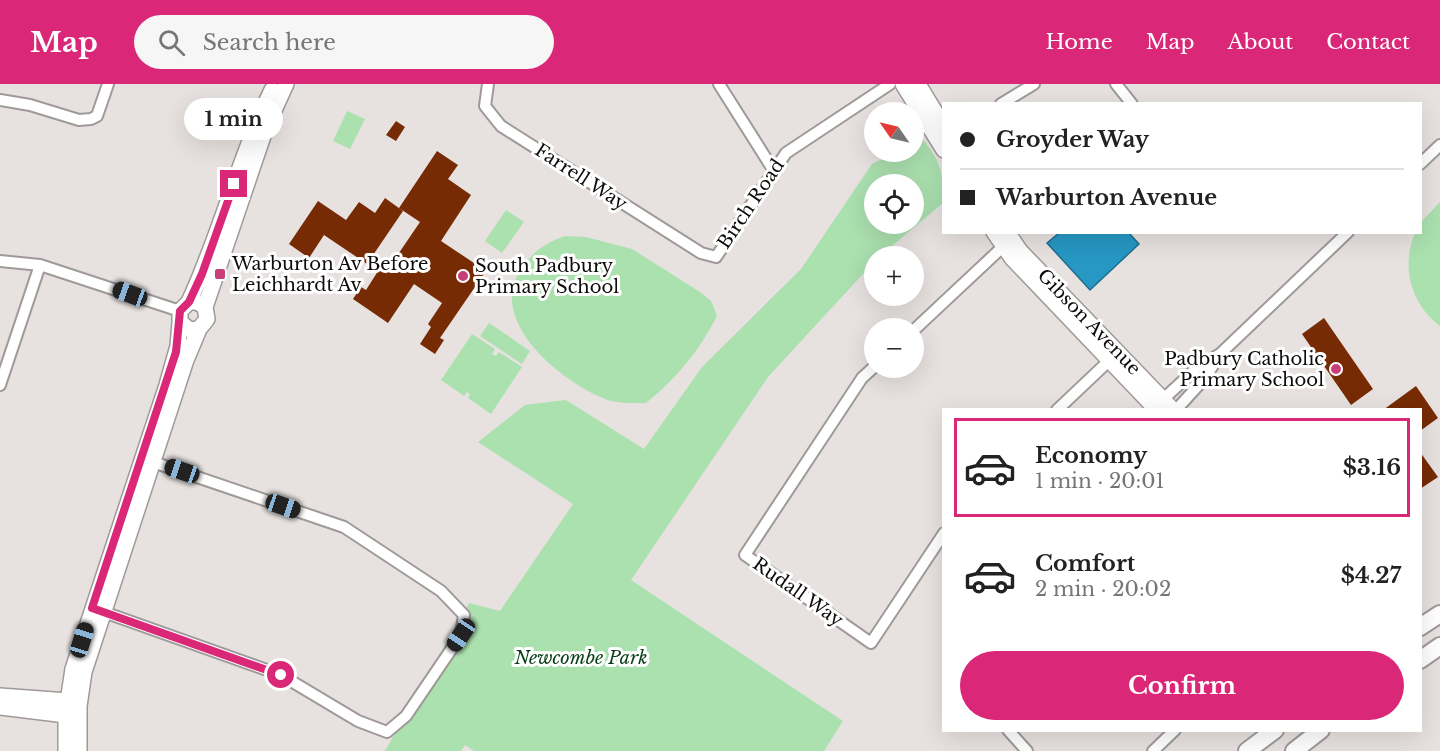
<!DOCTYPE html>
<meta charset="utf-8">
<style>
body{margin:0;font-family:"Libre Baskerville",serif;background:#f6f6f6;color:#222;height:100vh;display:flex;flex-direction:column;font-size:22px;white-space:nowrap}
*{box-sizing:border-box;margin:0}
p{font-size:20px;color:#767676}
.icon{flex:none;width:33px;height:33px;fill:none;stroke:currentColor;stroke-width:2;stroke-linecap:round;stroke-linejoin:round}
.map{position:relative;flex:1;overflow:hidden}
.panel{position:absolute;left:942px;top:324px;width:480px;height:324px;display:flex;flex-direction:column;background:#fff;border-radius:0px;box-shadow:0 6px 24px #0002}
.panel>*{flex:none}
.guide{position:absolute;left:942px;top:18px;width:480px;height:132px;border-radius:0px;box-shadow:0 6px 24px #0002;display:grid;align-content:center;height:132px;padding:0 18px;background:#fff}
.needle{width:39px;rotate:304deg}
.tools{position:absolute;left:864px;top:18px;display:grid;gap:12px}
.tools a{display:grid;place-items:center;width:60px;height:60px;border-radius:50%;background:#fff;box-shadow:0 6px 24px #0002;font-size:30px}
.end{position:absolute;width:27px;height:27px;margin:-14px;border:8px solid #db2777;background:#fff;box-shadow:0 0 0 3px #fff}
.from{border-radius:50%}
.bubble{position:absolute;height:42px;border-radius:21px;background:#fff;box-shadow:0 6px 24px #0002;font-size:20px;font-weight:700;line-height:42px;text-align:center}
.car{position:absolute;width:18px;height:36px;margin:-18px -9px;border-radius:8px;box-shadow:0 0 4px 2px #0007;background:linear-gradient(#222 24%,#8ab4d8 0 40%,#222 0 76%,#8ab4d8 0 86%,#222 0)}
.guide b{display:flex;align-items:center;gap:21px;height:57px;font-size:22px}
.guide b+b{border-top:2px solid #e0e0e0}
.guide i{width:15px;height:15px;background:#222}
ul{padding:10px 0 0;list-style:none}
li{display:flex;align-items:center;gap:18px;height:99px;margin:0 12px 9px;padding:0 6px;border:3px solid transparent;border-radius:0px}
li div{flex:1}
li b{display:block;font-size:22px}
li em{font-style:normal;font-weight:700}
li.selected{border-color:#db2777}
li>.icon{width:54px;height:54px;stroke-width:1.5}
.button{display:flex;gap:12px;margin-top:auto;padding:12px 18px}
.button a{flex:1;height:69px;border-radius:36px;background:#db2777;color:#fff;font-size:24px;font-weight:700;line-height:69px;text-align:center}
header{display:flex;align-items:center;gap:36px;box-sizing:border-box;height:84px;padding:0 30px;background:#db2777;color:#fff}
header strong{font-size:28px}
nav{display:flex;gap:33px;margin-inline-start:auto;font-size:21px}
.search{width:420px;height:54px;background:#f6f6f6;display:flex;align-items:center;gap:15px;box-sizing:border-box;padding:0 21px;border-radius:33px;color:#767676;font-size:22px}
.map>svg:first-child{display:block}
</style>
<header>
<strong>Map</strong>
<div class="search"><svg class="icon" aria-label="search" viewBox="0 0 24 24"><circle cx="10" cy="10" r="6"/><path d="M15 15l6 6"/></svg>Search here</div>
<nav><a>Home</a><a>Map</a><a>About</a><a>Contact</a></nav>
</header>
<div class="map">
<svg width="1440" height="667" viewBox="0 0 1440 667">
<rect width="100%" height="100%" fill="#e7e2e0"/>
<path fill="#abe0af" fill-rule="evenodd" d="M 347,27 L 365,35 L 350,65 L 333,57 Z
M 922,55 C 942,78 943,90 943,119 L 880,172 L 874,172 L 874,178 L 768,293 L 631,496 L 843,637 L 824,667 L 474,667 L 465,661 L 461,667 L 385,667 L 469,519 L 500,527 L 573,420 L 478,358 L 525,321 L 566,316 L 644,365 L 702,283 L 801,185 L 872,80 L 897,68 L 914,68 L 914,59 ZM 874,100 L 914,100 L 914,140 L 874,140 Z
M 1440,118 L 1440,242 C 1410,219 1401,182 1415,149 L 1420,148 L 1421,138 Z
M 506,126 L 524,138 L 502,169 L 485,157 Z
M 565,152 L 586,153 L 632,165 L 700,208 L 711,217 L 717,232 C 699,267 677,294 646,319 C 631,319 614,320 600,313 C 556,293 483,233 524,181 C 536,165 546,159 565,152 Z
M 489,239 L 530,267 L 522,280 L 480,252 Z
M 472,250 L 495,265 L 492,270 L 496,272 L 499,268 L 522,283 L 491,330 L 468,314 L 470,310 L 467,308 L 464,312 L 441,296 Z"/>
<path fill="#2698c3" stroke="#1f6e8c" stroke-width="1.5" d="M 1128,148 L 1139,160 L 1090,206 L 1047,159 L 1059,149 Z"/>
<path fill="#762b04" d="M 396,37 L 405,43 L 396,57 L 386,51 Z
M 437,67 L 458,81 L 448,95 L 471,111 L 441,157 L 486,187 L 440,254 L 444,256 L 435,270 L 420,260 L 431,243 L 428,240 L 442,219 L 414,200 L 388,239 L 353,215 L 361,203 L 366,206 L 380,184 L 386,188 L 420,138 L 399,124 Z
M 385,114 L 403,127 L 367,180 L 324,151 L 309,174 L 289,160 L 318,117 L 346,136 L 359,118 L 375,129 Z
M 1324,234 L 1373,305 L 1351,321 L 1302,250 Z
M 1416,302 L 1438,334 L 1420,347 L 1420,326 L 1383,326 Z
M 1420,368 L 1438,393 L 1420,405 Z"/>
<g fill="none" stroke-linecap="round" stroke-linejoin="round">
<g stroke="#9f9a99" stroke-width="14">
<path id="street" d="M 488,0 L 485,22 L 501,42 L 701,169 L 716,173 L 786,69 L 890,0
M 719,0 L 774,87
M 1116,0 L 1132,20
M 0,16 L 30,21 L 79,36 L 91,35 L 97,32 L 108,0
M 1001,20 L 1034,0
M 1420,80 L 1440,61
M 0,177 L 40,181 L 180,227
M 914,246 L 1009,157
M 874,283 L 862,294 L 745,471 L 871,559 L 944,449
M 0,301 L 40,181
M 1159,319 L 1197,284 L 1220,270 L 1348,148
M 1057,326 L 1114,272
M 1176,326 L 1205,294 L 1218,273
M 98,526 L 281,591 L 358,637 L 387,648 L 406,632 L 461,551 L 464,531 L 441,507 L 344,443 L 147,376
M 1008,646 L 1027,667
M 1153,667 L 1175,646"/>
</g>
<g stroke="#9f9a99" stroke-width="18">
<path id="secondary" d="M 903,0 L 944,66
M 918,0 L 944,43
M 994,148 L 1012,174 L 1157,326
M 1007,148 L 1020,167 L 1173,326
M 189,218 C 221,149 239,74 272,6
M 205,223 L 265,46 L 286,0
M 0,612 L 68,617 L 77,621
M 0,623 L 66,631 L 76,629
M 66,667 L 66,631 L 73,585 L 167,301 L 178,262 L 180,238
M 79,667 L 79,622 L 84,588 L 186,276 L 199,245 L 207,235 L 205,223 L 197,218 L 189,218 L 180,227 L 180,238 L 190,246 L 199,245"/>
</g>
<g stroke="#9f9a99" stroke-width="20">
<path id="primary" d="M 1420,543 L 1440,530
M 1420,576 L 1440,562
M 1247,667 L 1275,646
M 1294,667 L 1321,646"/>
</g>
<use href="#street" stroke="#fff" stroke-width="10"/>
<use href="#secondary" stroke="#fff" stroke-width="15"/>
<use href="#primary" stroke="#fff" stroke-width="16"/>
</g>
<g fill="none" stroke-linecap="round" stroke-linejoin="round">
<path stroke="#db2777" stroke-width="8" d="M 234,100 L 202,190 L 189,218 L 180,227 L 176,268 L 92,524 L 281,591"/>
</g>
<g fill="#c83e79" stroke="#fff" stroke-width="2">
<rect x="214" y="184" width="12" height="12" rx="3"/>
<circle cx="463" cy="192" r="6"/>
<circle cx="1336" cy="285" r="6"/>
</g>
<g text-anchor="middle" stroke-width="6" stroke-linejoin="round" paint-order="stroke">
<g font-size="18" fill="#0e0c0b" stroke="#fff">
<text transform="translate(581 93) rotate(33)" y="6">Farrell Way</text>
<text transform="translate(751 120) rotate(-56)" y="6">Birch Road</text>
<text transform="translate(1089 238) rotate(46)" y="6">Gibson Avenue</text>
<text transform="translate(798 508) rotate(35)" y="6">Rudall Way</text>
</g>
<g font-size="18" fill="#0e0c0b" stroke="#fff" text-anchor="start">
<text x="232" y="186">Warburton Av Before<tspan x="232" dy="21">Leichhardt Av</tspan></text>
<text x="475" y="188">South Padbury<tspan x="475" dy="21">Primary School</tspan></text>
<text x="1324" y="281" text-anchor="end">Padbury Catholic<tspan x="1324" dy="21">Primary School</tspan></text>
</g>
<g font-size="18" font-style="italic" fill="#083e15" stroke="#fff">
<text x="581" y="580">Newcombe Park</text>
</g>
</g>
</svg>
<div class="tools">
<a><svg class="needle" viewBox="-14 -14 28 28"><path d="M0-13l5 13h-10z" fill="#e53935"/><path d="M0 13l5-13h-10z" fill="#767676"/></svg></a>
<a><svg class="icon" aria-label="locate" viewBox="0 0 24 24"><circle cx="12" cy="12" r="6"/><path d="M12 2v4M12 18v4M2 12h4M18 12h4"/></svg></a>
<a>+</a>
<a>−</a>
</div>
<i class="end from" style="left:281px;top:591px"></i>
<i class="end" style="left:234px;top:100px"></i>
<div class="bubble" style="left:184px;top:14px;width:99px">1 min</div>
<i class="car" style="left:130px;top:210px;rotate:290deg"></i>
<i class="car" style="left:182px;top:387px;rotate:289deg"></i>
<i class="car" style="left:283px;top:422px;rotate:109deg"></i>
<i class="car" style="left:461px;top:551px;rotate:214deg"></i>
<i class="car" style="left:82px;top:556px;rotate:17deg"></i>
<div class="guide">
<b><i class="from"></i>Groyder Way</b>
<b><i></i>Warburton Avenue</b>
</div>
<section class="panel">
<ul>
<li class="selected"><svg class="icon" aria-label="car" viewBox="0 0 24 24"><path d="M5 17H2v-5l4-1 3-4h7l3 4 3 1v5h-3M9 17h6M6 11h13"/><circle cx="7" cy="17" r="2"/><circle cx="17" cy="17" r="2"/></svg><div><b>Economy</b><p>1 min · 20:01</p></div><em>$3.16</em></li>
<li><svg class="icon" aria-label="car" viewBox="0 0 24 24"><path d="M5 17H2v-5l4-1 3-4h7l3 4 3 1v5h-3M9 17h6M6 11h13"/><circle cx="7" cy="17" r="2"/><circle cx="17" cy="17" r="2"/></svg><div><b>Comfort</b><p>2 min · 20:02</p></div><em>$4.27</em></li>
</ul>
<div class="button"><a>Confirm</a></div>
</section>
</div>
